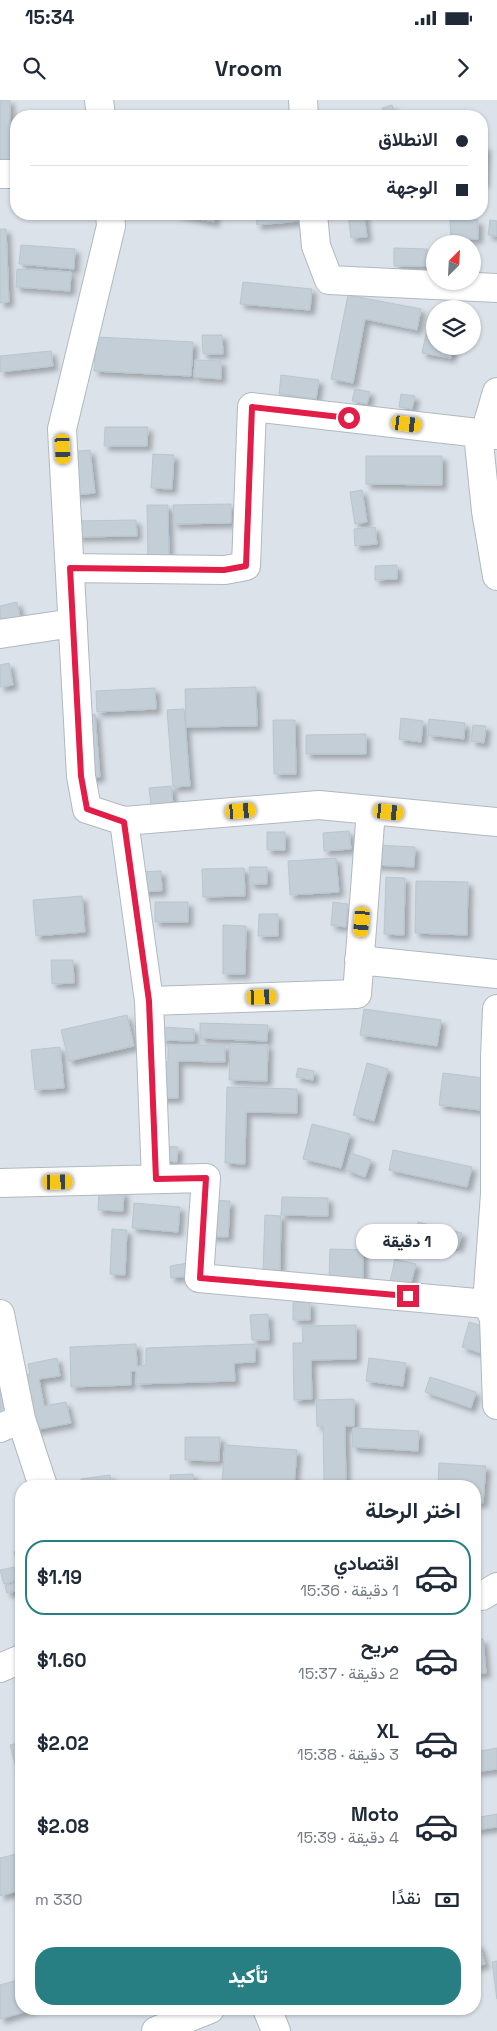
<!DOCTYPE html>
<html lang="ar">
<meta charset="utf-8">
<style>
body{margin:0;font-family:"Space Grotesk",Vazirmatn,sans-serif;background:#f2f2f3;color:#1f2937;direction:rtl;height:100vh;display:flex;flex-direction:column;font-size:19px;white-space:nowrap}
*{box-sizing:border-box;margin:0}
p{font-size:16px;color:#747a83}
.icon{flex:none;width:28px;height:28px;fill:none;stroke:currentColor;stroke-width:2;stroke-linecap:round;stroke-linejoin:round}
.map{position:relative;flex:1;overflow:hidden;direction:ltr}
.panel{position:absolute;left:15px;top:1380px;width:466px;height:535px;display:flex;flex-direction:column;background:#fff;border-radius:20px;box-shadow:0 1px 4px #0004;direction:rtl}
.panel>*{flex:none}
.banner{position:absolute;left:10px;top:10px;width:478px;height:110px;border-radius:20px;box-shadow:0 1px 4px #0004;direction:rtl;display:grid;align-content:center;height:110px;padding:0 20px;background:#fff}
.needle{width:32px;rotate:24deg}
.buttons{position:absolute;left:426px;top:135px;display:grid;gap:10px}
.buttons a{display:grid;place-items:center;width:55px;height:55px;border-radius:50%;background:#fff;box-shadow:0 1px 4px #0004;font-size:25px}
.end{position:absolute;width:22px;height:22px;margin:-11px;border:6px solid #e11d48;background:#fff;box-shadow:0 0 0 2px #fff}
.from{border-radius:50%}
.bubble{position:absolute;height:35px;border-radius:18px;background:#fff;box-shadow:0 1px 4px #0004;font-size:16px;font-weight:800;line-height:35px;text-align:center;direction:rtl}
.car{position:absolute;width:15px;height:30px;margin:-15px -8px;border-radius:6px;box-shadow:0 0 4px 1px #0007;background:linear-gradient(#f5c518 24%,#345 0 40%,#f5c518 0 76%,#345 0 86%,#f5c518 0)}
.banner b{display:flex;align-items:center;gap:18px;height:48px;font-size:19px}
.banner b+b{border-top:1px solid #e0e1e3}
.banner i{width:12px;height:12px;background:#1f2937}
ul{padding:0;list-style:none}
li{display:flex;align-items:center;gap:15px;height:75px;margin:0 10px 8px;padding:0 10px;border:2px solid transparent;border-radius:20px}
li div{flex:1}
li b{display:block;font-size:19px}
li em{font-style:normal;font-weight:800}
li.active{border-color:#277f83}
li>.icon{width:45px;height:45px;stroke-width:1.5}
h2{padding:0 20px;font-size:22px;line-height:60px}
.pay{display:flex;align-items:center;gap:12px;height:55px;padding:0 20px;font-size:19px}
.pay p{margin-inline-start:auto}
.cta{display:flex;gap:10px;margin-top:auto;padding:10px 20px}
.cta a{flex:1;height:58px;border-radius:20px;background:#277f83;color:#fff;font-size:20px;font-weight:800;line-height:58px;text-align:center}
.status{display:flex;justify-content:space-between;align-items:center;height:35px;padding:0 25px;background:#fff;direction:ltr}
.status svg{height:14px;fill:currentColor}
header{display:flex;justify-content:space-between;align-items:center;height:65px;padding:0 20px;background:#fff;font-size:22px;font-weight:800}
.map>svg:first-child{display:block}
</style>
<div class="status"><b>15:34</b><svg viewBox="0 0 49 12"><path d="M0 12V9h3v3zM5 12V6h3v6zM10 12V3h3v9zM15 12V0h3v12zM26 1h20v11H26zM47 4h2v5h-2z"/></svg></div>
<header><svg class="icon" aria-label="forward" viewBox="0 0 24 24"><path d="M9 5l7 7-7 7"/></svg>Vroom<svg class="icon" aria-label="search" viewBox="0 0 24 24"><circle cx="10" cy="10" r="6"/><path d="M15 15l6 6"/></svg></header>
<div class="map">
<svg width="497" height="1931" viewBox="0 0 497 1931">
<defs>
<filter id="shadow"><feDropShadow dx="4.5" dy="4.5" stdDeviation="2.5" flood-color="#0004"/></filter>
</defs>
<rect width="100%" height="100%" fill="#edf1f5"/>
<path fill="#dbe2e9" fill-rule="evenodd" d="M 0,0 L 497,0 L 497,1931 L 0,1931 ZM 16,16 L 481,16 L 481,114 L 16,114 ZM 435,144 L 472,144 L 472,181 L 435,181 ZM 435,209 L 472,209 L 472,246 L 435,246 ZM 21,1386 L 475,1386 L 475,1909 L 21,1909 Z"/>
<path fill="#c3ced6" stroke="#b7c6d0" filter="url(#shadow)" d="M 0,0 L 10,0 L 10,59 L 0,59 Z
M 392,5 L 395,16 L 385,16 L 382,8 Z
M 481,46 L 486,46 L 484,83 L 481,83 Z
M 174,114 L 216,114 L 214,122 Z
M 256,114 L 299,114 L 300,121 L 257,125 Z
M 348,114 L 364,114 L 367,137 L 351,138 Z
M 450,120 L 478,120 L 478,139 L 451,139 Z
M 490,120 L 497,121 L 497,136 L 488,135 Z
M 0,129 L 6,129 L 9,202 L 0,203 Z
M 21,145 L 75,149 L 74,169 L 19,164 Z
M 394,148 L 427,149 L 427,166 L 394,166 Z
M 17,169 L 71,172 L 70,191 L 16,187 Z
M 243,182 L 312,189 L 310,210 L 240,204 Z
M 348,195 L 421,209 L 417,230 L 365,219 L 353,283 L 331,279 Z
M 428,225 L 435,226 L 435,246 L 453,246 L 451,258 L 422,253 Z
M 202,235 L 222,235 L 223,254 L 203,254 Z
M 96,237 L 193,242 L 191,276 L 94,271 Z
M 51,251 L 53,266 L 0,272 L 0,256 Z
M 195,260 L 221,261 L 221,279 L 194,277 Z
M 281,275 L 319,280 L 316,299 L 279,294 Z
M 355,289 L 370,292 L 367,304 L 352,301 Z
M 401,294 L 415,296 L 412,309 L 399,307 Z
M 105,327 L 148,327 L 147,346 L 104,346 Z
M 90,350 L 95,393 L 74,395 L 69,352 Z
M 153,354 L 174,355 L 172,389 L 151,388 Z
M 366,356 L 442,356 L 442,385 L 366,384 Z
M 362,390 L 367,422 L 355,424 L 350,392 Z
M 231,404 L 231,423 L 174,424 L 173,405 Z
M 147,405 L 168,405 L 169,462 L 148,462 Z
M 136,420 L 137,436 L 77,437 L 77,421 Z
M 375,427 L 377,444 L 355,446 L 354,429 Z
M 397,465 L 397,479 L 375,480 L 375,466 Z
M 17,502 L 22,525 L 0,530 L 0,506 Z
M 9,563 L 13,585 L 0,587 L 0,565 Z
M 256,587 L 257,626 L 186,627 L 185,589 Z
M 155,588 L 156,609 L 97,612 L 96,591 Z
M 184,609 L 190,686 L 173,687 L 167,610 Z
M 95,614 L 100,677 L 85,679 L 81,615 Z
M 401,618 L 423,621 L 421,642 L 399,639 Z
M 429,619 L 465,623 L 464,639 L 428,635 Z
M 273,620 L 295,620 L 296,674 L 274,674 Z
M 473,625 L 486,626 L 484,643 L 471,641 Z
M 366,634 L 366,654 L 306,654 L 306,635 Z
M 171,686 L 173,704 L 151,705 L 149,688 Z
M 349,731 L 351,749 L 324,751 L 323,733 Z
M 267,732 L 285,732 L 285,750 L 267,750 Z
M 375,745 L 415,747 L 414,767 L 374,765 Z
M 336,758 L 339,792 L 290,795 L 288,761 Z
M 249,767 L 267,767 L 267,784 L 250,784 Z
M 244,768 L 245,796 L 203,797 L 202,769 Z
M 161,771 L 162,791 L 139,792 L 138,772 Z
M 386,777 L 405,778 L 404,835 L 384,834 Z
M 416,781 L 468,782 L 467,835 L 415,833 Z
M 82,796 L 85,832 L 36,836 L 33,800 Z
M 155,802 L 188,802 L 188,822 L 155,822 Z
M 333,802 L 348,804 L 346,827 L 331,825 Z
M 259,814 L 278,814 L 278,836 L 258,836 Z
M 223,825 L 246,826 L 245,874 L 223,874 Z
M 51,860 L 73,860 L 74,883 L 52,884 Z
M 364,909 L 441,920 L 437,946 L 360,935 Z
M 127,915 L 134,946 L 69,961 L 61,930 Z
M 200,923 L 268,925 L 267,941 L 200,938 Z
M 162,927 L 194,929 L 194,941 L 161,940 Z
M 230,944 L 268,945 L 267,981 L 229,980 Z
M 168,945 L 225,945 L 225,962 L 178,961 L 178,998 L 159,998 L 160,962 L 168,962 Z
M 60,947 L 64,988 L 35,990 L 31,950 Z
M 367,963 L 388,969 L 374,1021 L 353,1015 Z
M 298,968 L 314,971 L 313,980 L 296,977 Z
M 443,973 L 483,978 L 480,1010 L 439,1005 Z
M 227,987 L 297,989 L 297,1013 L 246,1012 L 245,1064 L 225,1063 Z
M 312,1024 L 350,1034 L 341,1068 L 303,1059 Z
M 161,1046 L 178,1047 L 177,1062 L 160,1060 Z
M 393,1050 L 472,1067 L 467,1087 L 389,1070 Z
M 351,1053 L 371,1060 L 365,1077 L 346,1070 Z
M 99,1091 L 124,1092 L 123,1111 L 98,1110 Z
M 282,1097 L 328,1098 L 328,1116 L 281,1115 Z
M 207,1100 L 230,1101 L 228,1137 L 205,1136 Z
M 134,1103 L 180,1107 L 178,1132 L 132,1128 Z
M 265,1115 L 281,1116 L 280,1170 L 263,1170 Z
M 418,1122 L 462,1133 L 458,1148 L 414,1137 Z
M 112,1129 L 127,1130 L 125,1175 L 110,1174 Z
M 400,1129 L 412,1134 L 408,1143 L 396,1138 Z
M 330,1149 L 363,1150 L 363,1180 L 329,1179 Z
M 395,1159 L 416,1164 L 410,1187 L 390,1182 Z
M 188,1163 L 189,1176 L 171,1178 L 170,1166 Z
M 293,1202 L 310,1202 L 310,1220 L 293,1220 Z
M 268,1214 L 269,1240 L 252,1240 L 250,1215 Z
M 469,1222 L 489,1228 L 481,1253 L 462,1247 Z
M 356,1225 L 356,1259 L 311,1260 L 312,1299 L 294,1300 L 293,1243 L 303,1243 L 302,1226 Z
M 136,1244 L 137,1266 L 146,1265 L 146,1248 L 255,1244 L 255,1262 L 234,1263 L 235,1281 L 136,1284 L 136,1271 L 131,1271 L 131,1285 L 71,1287 L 70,1247 Z
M 57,1258 L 60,1276 L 39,1279 L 44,1306 L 66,1302 L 71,1323 L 29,1331 L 19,1276 L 30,1274 L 28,1264 Z
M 369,1258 L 406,1263 L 403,1286 L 366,1281 Z
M 430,1277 L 476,1292 L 471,1308 L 425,1292 Z
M 6,1290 L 14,1312 L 0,1316 L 0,1292 Z
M 354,1299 L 354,1326 L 345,1326 L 346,1386 L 306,1386 L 306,1381 L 324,1381 L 323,1326 L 317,1326 L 316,1300 Z
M 353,1328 L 419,1331 L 418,1351 L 352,1347 Z
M 185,1337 L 220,1337 L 219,1361 L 185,1360 Z
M 225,1345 L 297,1350 L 294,1386 L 222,1381 Z
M 439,1363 L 486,1366 L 483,1403 L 475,1403 L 475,1386 L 438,1386 Z
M 193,1374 L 194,1386 L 171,1386 L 170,1375 Z
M 110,1375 L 112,1386 L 82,1386 L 81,1379 Z
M 21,1450 L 21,1476 L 14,1452 Z
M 14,1467 L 17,1481 L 4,1484 L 0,1470 Z
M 16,1483 L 19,1490 L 7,1493 L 5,1486 Z
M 475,1539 L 483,1539 L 486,1573 L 475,1574 Z
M 21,1642 L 21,1681 L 20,1682 L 10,1645 Z
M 497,1648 L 497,1669 L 475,1672 L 475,1652 Z
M 497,1714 L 497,1727 L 475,1730 L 475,1718 Z
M 21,1753 L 21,1790 L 0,1796 L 0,1758 Z
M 479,1844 L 485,1864 L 475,1867 L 475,1845 Z
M 497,1861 L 497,1899 L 492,1862 Z
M 21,1879 L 21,1909 L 35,1909 L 0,1919 L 0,1885 Z"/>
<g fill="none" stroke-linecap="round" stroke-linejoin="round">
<g stroke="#b0b9c0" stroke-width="30">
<path id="street" d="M 99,0 L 101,16
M 303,0 L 304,16
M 0,74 L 16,74
M 110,114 L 111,126 L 62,329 L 81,676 L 87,709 L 124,721 L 149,901 L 156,1079
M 313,114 L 316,146 L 329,180 L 497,188
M 497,292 L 485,333 L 479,343 L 486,411 L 497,476
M 70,468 L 225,470 L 246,466 L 252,307 L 497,335
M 0,534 L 73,523
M 124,721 L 319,705 L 497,722
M 359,860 L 497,874
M 149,901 L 357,894 L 371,710
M 497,909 L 495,958 L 495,1094 L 487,1204 L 494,1218 L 497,1305
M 0,1083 L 206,1078 L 199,1178 L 487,1204
M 0,1214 L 21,1319 L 43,1386
M 0,1328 L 21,1319
M 475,1496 L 482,1496 L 497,1487
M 0,1568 L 21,1559
M 267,1909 L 276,1931
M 156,1931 L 210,1909"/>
</g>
<use href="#street" stroke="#fff" stroke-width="28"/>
</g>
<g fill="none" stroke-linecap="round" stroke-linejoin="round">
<path stroke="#e11d48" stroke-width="6" d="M 349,318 L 252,307 L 246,466 L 224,470 L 70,468 L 81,676 L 87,709 L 124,722 L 149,901 L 156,1079 L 206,1078 L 200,1178 L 408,1196"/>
</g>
</svg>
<div class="buttons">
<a><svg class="needle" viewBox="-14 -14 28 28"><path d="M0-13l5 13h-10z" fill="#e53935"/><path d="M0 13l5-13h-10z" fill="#747a83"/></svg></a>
<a><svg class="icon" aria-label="layers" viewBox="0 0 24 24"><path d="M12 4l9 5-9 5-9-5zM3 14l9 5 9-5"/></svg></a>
</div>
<i class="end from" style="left:349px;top:318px"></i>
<i class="end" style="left:408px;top:1196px"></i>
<div class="bubble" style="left:356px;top:1124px;width:102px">1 دقيقة</div>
<i class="car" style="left:407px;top:324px;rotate:97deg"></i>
<i class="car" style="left:63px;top:349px;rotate:177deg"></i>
<i class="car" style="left:241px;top:711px;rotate:85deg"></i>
<i class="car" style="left:389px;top:712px;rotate:96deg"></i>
<i class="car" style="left:362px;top:822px;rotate:185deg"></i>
<i class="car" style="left:262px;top:897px;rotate:88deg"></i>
<i class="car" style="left:58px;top:1082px;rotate:89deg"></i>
<div class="banner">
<b><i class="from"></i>الانطلاق</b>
<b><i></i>الوجهة</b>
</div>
<section class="panel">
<h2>اختر الرحلة</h2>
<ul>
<li class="active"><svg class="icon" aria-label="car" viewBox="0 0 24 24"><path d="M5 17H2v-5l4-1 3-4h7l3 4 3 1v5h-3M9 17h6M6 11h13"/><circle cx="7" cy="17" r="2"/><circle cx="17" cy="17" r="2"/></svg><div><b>اقتصادي</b><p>1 دقيقة · 15:36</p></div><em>$1.19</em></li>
<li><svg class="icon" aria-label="car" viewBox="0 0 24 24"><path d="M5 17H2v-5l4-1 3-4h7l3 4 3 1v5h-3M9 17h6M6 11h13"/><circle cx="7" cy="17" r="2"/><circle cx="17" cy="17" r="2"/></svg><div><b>مريح</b><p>2 دقيقة · 15:37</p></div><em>$1.60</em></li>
<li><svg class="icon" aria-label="car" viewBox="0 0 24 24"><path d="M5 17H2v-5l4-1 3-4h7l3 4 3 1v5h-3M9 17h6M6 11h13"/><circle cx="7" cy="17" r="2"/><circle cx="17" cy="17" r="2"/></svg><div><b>XL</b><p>3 دقيقة · 15:38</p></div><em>$2.02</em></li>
<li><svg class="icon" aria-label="car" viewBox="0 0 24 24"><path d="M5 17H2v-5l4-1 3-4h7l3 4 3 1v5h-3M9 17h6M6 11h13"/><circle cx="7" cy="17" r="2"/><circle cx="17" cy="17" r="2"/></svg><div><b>Moto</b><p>4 دقيقة · 15:39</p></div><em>$2.08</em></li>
</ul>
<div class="pay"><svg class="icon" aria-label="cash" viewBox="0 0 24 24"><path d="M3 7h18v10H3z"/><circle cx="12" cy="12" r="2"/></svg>نقدًا<p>330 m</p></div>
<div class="cta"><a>تأكيد</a></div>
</section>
</div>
